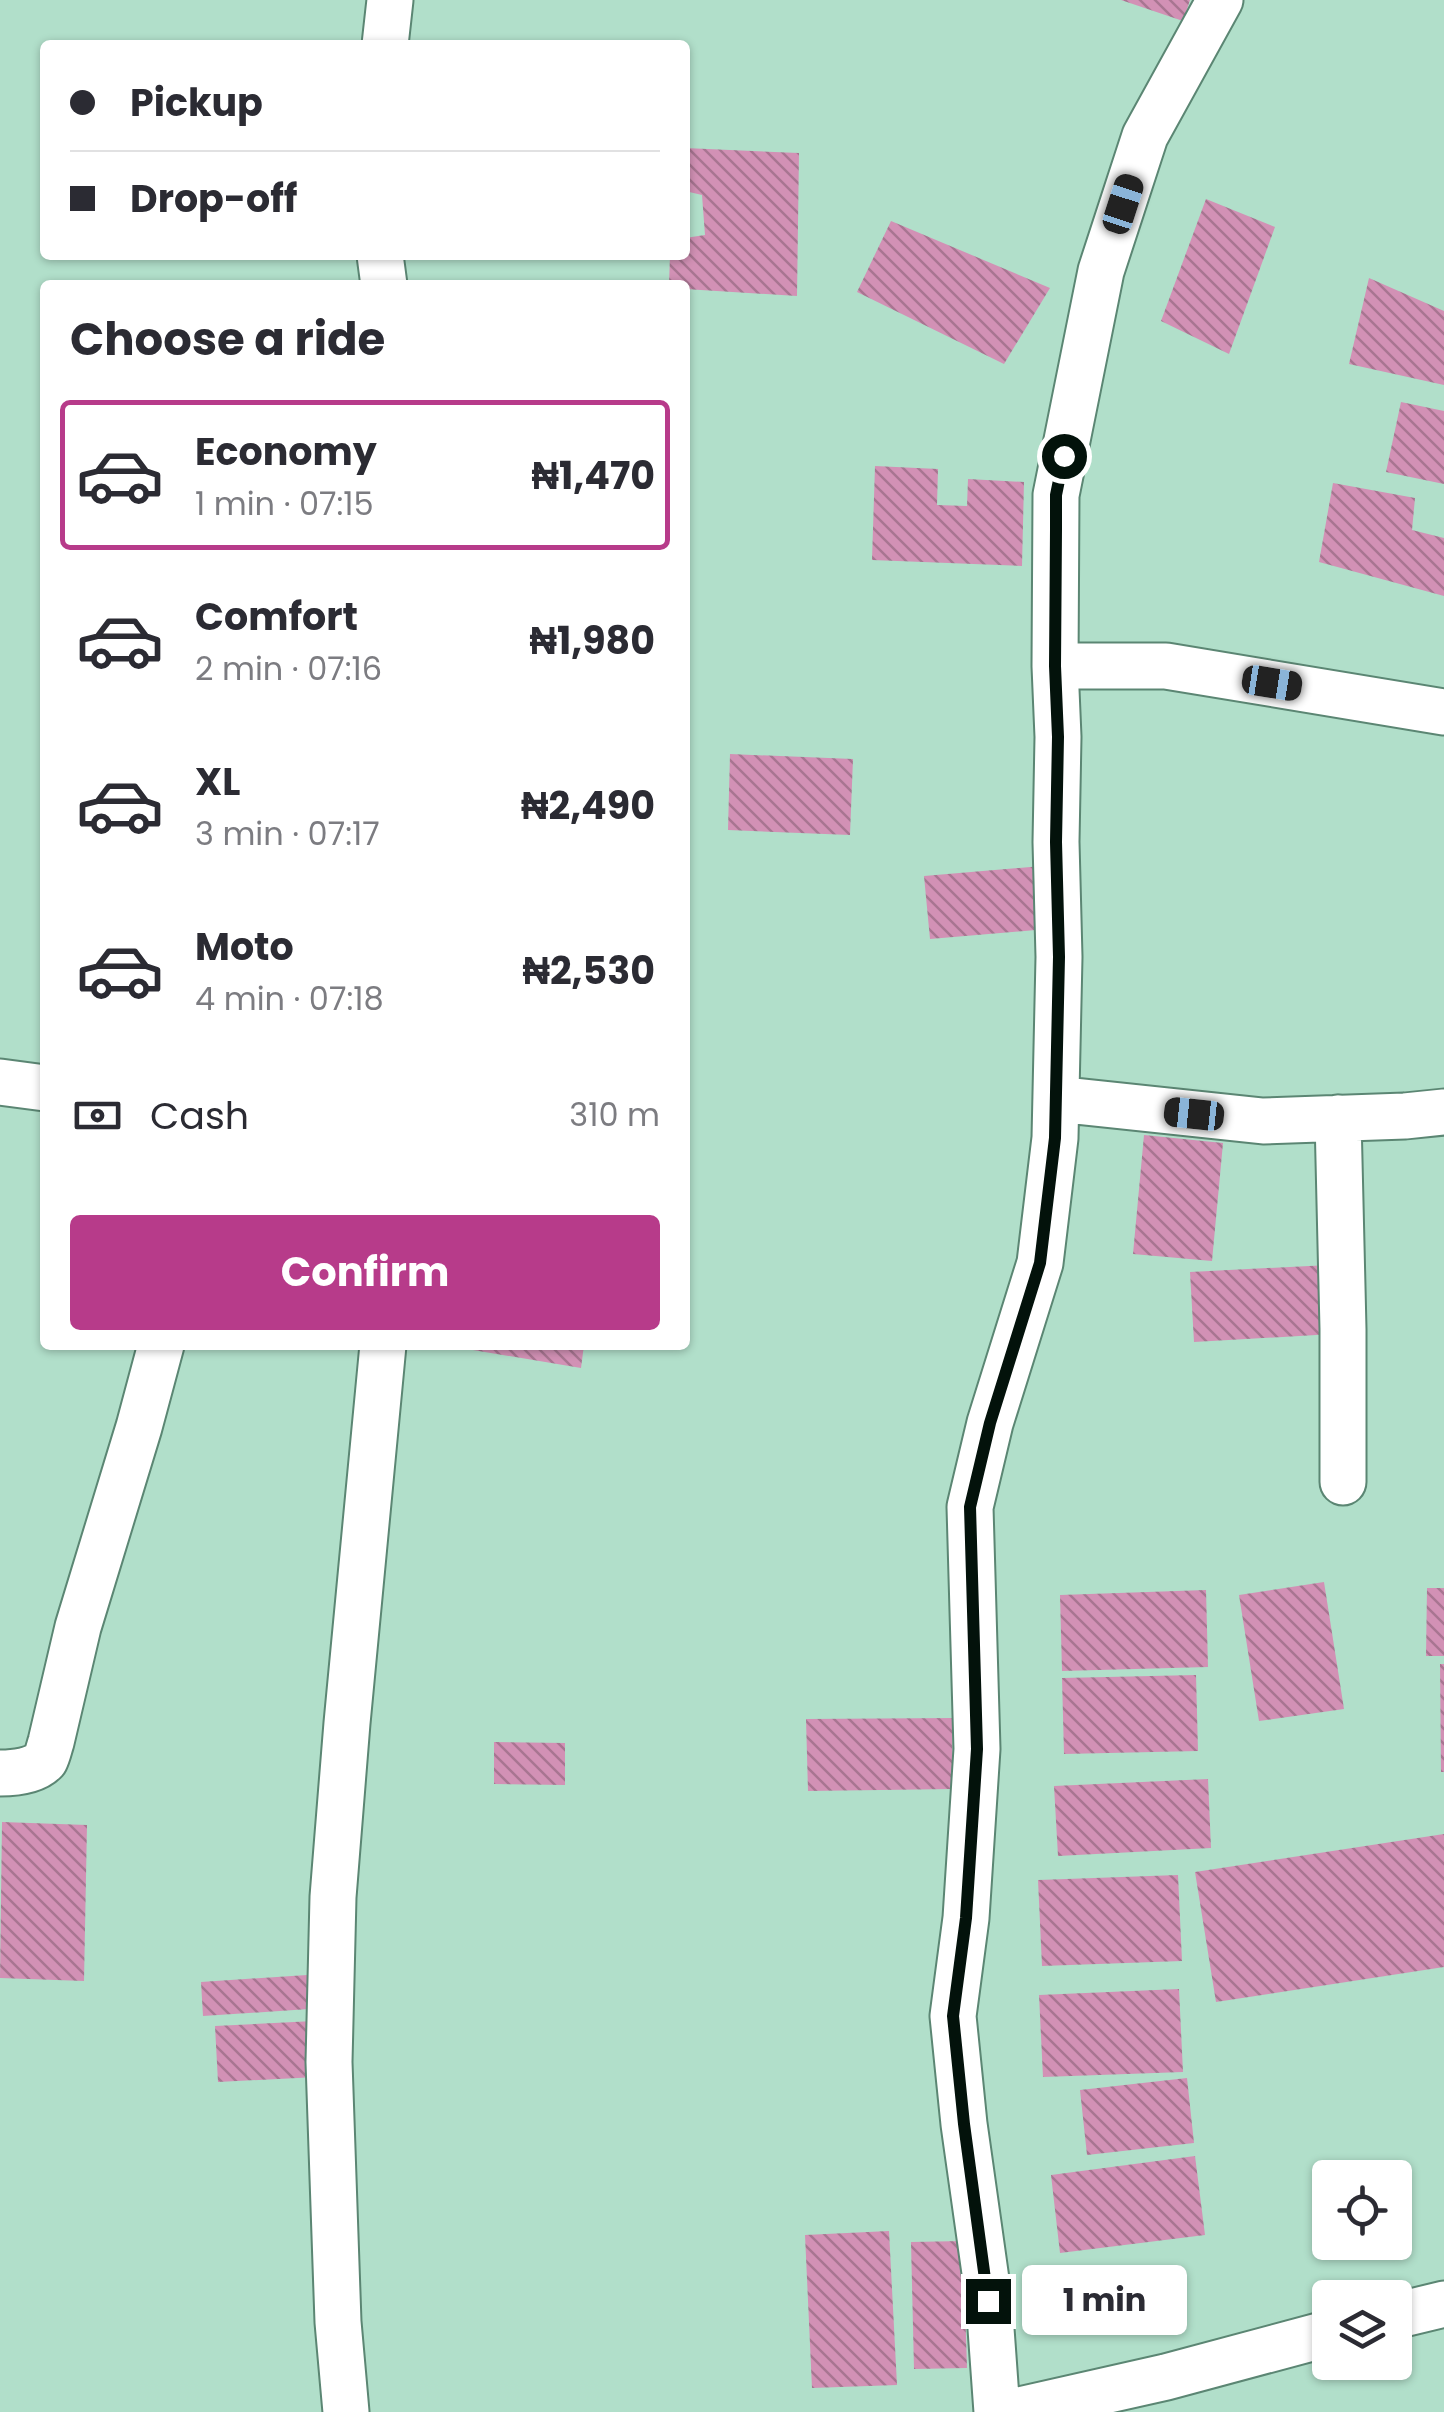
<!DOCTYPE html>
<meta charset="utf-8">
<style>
body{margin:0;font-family:Poppins,sans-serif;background:#f7f7f7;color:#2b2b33;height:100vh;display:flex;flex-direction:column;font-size:38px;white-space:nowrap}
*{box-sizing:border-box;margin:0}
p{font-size:32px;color:#7c7c81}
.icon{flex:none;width:55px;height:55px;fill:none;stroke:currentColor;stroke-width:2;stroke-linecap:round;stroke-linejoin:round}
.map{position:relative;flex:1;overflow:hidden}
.details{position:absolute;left:40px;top:280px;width:650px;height:1070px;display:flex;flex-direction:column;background:#fff;border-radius:10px;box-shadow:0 2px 8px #0004}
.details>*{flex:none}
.guide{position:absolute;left:40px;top:40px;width:650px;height:220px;border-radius:10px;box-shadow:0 2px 8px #0004;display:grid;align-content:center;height:220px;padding:0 30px;background:#fff}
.fabs{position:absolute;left:1312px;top:2160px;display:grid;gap:20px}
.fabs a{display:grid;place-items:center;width:100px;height:100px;border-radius:10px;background:#fff;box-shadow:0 2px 8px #0004;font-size:50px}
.end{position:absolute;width:45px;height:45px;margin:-22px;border:12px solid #03120b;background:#fff;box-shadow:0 0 0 5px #fff}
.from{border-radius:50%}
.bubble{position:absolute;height:70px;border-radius:10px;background:#fff;box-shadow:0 2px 8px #0004;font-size:32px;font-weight:700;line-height:70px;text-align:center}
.car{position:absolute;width:30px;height:60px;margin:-30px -15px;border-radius:12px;box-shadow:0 0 8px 2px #0007;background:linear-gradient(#222 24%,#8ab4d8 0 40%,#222 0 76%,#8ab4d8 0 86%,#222 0)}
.guide b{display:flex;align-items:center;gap:35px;height:95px;font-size:38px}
.guide b+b{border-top:2px solid #e1e1e2}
.guide i{width:25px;height:25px;background:#2b2b33}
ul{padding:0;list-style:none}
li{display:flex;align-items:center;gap:30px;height:150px;margin:0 20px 15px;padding:0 10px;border:5px solid transparent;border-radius:10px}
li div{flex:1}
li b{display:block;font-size:38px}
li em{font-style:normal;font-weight:700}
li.current{border-color:#b73b8a}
li>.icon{width:90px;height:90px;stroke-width:1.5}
h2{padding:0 30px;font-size:45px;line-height:120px}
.pay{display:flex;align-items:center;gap:25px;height:110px;padding:0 30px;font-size:38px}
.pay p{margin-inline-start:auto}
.button{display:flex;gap:20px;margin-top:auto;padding:20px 30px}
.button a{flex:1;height:115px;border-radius:10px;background:#b73b8a;color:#fff;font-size:40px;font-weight:700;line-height:115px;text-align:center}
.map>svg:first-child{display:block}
</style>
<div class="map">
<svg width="1444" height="2412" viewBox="0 0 1444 2412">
<defs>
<pattern id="building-back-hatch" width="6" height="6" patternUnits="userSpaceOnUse" patternTransform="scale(2.5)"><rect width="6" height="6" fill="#d291b5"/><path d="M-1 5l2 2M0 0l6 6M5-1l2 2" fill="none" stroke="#a87591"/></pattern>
</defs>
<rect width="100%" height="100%" fill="#b1dfca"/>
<path fill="url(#building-back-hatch)" d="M 1121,0 L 1190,0 L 1183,21 Z
M 685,148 L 799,153 L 797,296 L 685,289 L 685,285 L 669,285 L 670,255 L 685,255 L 685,238 L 705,235 L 702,195 L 685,191 Z
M 1206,199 L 1275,227 L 1229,354 L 1161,321 Z
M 891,221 L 1050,288 L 1004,364 L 857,292 Z
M 1369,278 L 1444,311 L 1444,385 L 1349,364 Z
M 1401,402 L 1444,411 L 1444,484 L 1386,472 Z
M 875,466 L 938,469 L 937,505 L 967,506 L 968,479 L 1024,482 L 1022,566 L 872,560 Z
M 1333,483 L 1415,498 L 1412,530 L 1444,538 L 1444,596 L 1319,562 Z
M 730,754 L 853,759 L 850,835 L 728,830 Z
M 1042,866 L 1047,929 L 930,939 L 924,876 Z
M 1144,1135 L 1223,1143 L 1212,1261 L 1133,1254 Z
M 1329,1265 L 1333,1334 L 1194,1342 L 1190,1272 Z
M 455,1345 L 584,1345 L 581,1368 L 455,1347 Z
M 1324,1582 L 1344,1709 L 1259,1721 L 1239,1595 Z
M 1427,1588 L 1444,1588 L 1444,1656 L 1426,1656 Z
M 1206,1590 L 1208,1667 L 1062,1671 L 1060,1595 Z
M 1440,1664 L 1444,1664 L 1444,1772 L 1441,1772 Z
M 1196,1675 L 1198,1751 L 1064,1754 L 1062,1678 Z
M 952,1718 L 953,1789 L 808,1791 L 806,1719 Z
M 494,1742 L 565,1743 L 565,1785 L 494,1784 Z
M 1208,1779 L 1211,1848 L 1058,1856 L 1054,1786 Z
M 2,1822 L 87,1825 L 84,1981 L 0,1978 Z
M 1444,1834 L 1444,1967 L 1216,2002 L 1195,1872 Z
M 1178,1875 L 1182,1961 L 1042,1966 L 1038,1880 Z
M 307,1975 L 309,2009 L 203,2016 L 201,1982 Z
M 1179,1989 L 1183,2072 L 1043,2077 L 1039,1995 Z
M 314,2021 L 317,2077 L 218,2082 L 215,2026 Z
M 1187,2078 L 1194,2143 L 1087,2155 L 1080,2090 Z
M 1195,2156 L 1205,2235 L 1060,2253 L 1051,2175 Z
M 889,2231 L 897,2385 L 812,2388 L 805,2235 Z
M 963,2241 L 967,2368 L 914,2369 L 911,2242 Z"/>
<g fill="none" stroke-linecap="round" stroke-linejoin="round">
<g stroke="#5b8673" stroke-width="49">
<path id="minor" d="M 385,45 L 390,0
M 380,255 L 384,285
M 1055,666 L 1166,666 L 1444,712
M 0,1082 L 45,1088
M 1056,1099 L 1263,1121 L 1405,1116 L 1444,1112
M 1338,1118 L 1343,1329 L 1343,1482
M 0,1773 C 14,1773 35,1771 45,1760 C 48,1754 49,1748 51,1742 L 78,1627 L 139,1427 L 161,1345
M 1395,2316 L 1444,2304
M 346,2412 L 338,2322 L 329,2062 L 333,1897 L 347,1723 L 383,1345
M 997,2412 L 989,2301 L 964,2124 L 953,2016 L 966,1918 L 977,1749 L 970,1507 L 990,1423 L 1040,1263 L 1055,1138 L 1059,957 L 1056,842 L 1058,737 L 1055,666 L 1056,495 L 1101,271 L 1145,136 L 1220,0
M 1011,2412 L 1166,2377 L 1330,2333"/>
</g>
<use href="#minor" stroke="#fff" stroke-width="45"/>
</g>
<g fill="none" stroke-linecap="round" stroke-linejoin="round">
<path stroke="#03120b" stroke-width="12" d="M 988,2301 L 964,2124 L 953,2016 L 966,1918 L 977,1749 L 970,1507 L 990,1423 L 1040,1263 L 1055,1138 L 1059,957 L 1056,842 L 1058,737 L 1055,666 L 1056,529 L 1056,495 L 1064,456"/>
</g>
</svg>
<div class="fabs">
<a><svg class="icon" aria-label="locate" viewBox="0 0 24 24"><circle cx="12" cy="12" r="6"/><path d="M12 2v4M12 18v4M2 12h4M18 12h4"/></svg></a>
<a><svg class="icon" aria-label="layers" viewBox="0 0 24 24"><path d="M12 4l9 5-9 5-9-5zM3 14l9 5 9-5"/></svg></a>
</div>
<i class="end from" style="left:1064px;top:456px"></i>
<i class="end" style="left:988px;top:2301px"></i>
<div class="bubble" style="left:1022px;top:2265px;width:165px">1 min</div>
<i class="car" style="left:1123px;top:204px;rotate:18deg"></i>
<i class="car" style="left:1272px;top:683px;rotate:99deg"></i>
<i class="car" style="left:1194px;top:1114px;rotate:276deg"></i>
<div class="guide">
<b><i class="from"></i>Pickup</b>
<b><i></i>Drop-off</b>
</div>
<section class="details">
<h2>Choose a ride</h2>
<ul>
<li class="current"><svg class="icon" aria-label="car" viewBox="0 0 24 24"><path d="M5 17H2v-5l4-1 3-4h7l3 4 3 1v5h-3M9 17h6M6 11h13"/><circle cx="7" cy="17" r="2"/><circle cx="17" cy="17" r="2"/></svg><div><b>Economy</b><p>1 min · 07:15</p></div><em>₦1,470</em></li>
<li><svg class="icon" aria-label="car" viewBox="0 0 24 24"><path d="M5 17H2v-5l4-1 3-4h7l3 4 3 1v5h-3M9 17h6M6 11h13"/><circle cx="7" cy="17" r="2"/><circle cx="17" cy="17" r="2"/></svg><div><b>Comfort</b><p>2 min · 07:16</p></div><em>₦1,980</em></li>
<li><svg class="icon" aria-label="car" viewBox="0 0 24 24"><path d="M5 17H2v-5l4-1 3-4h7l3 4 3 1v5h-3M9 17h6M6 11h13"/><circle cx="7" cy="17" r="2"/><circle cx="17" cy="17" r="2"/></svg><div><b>XL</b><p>3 min · 07:17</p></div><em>₦2,490</em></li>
<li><svg class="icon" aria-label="car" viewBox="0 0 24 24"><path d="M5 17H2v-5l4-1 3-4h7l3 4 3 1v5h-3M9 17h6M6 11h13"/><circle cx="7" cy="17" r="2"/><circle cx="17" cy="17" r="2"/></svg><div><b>Moto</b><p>4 min · 07:18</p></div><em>₦2,530</em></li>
</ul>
<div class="pay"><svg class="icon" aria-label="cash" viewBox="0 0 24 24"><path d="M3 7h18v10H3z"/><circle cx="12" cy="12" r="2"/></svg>Cash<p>310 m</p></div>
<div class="button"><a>Confirm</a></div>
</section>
</div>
